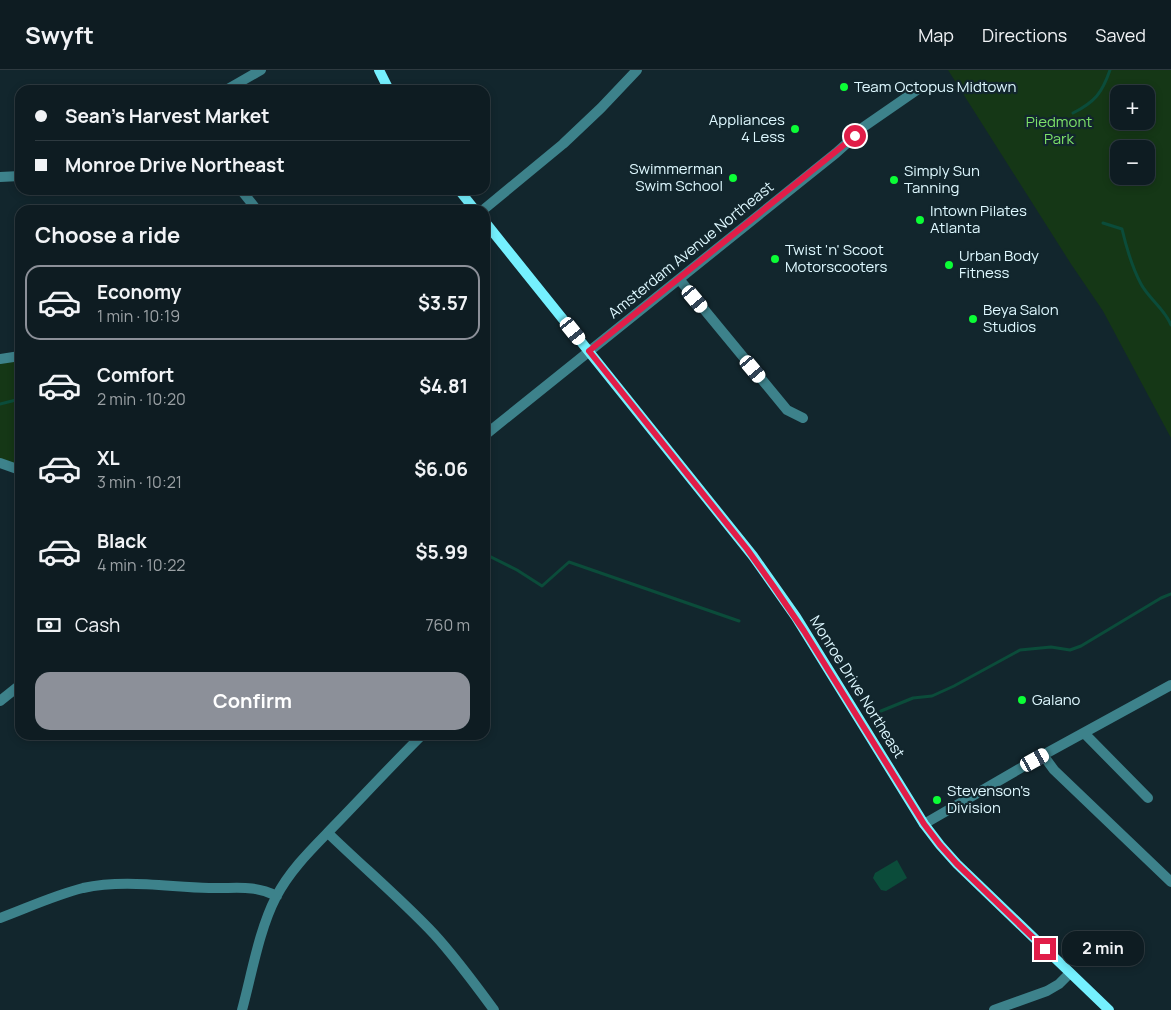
<!DOCTYPE html>
<meta charset="utf-8">
<style>
body{margin:0;font-family:Manrope,sans-serif;background:#17252a;color:#f1f3f6;height:100vh;display:flex;flex-direction:column;font-size:19px;white-space:nowrap}
*{box-sizing:border-box;margin:0}
p{font-size:16px;color:#9ba1a5}
.icon{flex:none;width:28px;height:28px;fill:none;stroke:currentColor;stroke-width:2;stroke-linecap:round;stroke-linejoin:round}
.map{position:relative;flex:1;overflow:hidden}
.drawer{position:absolute;left:15px;top:135px;width:475px;height:535px;display:flex;flex-direction:column;background:#0e1c22;border-radius:15px;box-shadow:0 2px 8px #0003,0 0 0 1px #2e3a40}
.drawer>*{flex:none}
.guide{position:absolute;left:15px;top:15px;width:475px;height:110px;border-radius:15px;box-shadow:0 2px 8px #0003,0 0 0 1px #2e3a40;display:grid;align-content:center;height:110px;padding:0 20px;background:#0e1c22}
.tools{position:absolute;left:1110px;top:15px;display:grid;gap:10px}
.tools a{display:grid;place-items:center;width:45px;height:45px;border-radius:10px;background:#0e1c22;box-shadow:0 2px 8px #0003,0 0 0 1px #2e3a40;font-size:25px}
.end{position:absolute;width:22px;height:22px;margin:-11px;border:6px solid #e11d48;background:#fff;box-shadow:0 0 0 2px #fff}
.from{border-radius:50%}
.bubble{position:absolute;height:35px;border-radius:15px;background:#0e1c22;box-shadow:0 2px 8px #0003,0 0 0 1px #2e3a40;font-size:16px;font-weight:700;line-height:35px;text-align:center}
.car{position:absolute;width:15px;height:30px;margin:-15px -8px;border-radius:6px;box-shadow:0 0 4px 1px #0007;background:linear-gradient(#fff 24%,#345 0 40%,#fff 0 76%,#345 0 86%,#fff 0)}
.guide b{display:flex;align-items:center;gap:18px;height:48px;font-size:19px}
.guide b+b{border-top:1px solid #2e3a40}
.guide i{width:12px;height:12px;background:#f1f3f6}
ul{padding:0;list-style:none}
li{display:flex;align-items:center;gap:15px;height:75px;margin:0 10px 8px;padding:0 10px;border:2px solid transparent;border-radius:15px}
li div{flex:1}
li b{display:block;font-size:19px}
li em{font-style:normal;font-weight:700}
li.selected{border-color:#8c9099}
li>.icon{width:45px;height:45px;stroke-width:1.5}
h2{padding:0 20px;font-size:22px;line-height:60px}
.pay{display:flex;align-items:center;gap:12px;height:55px;padding:0 20px;font-size:19px}
.pay p{margin-inline-start:auto}
.cta{display:flex;gap:10px;margin-top:auto;padding:10px 20px}
.cta a{flex:1;height:58px;border-radius:15px;background:#8c9099;color:#fff;font-size:20px;font-weight:700;line-height:58px;text-align:center}
header{display:flex;align-items:center;gap:30px;box-sizing:border-box;height:70px;padding:0 25px;background:#0e1c22;border-bottom:1px solid #2e3a40}
header strong{font-size:24px}
nav{display:flex;gap:28px;margin-inline-start:auto;font-size:18px}
.map>svg:first-child{display:block}
</style>
<header>
<strong>Swyft</strong>
<nav><a>Map</a><a>Directions</a><a>Saved</a></nav>
</header>
<div class="map">
<svg width="1171" height="940" viewBox="0 0 1171 940">
<rect width="100%" height="100%" fill="#12262d"/>
<path fill="#153716" fill-rule="evenodd" d="M 948,0 L 1171,0 L 1171,368 L 1103,241 L 1071,194 ZM 1119,24 L 1146,24 L 1146,51 L 1119,51 ZM 1119,79 L 1146,79 L 1146,106 L 1119,106 Z
M 0,284 L 20,284 L 20,398 L 0,392 Z"/>
<path fill="#0b4c3a" d="M 897,790 L 907,808 L 886,821 L 881,820 L 873,808 L 875,803 Z"/>
<g fill="none" stroke-linecap="round" stroke-linejoin="round">
<path stroke="#0b4c3a" stroke-width="3" d="M 1073,43 C 1095,32 1102,23 1110,0
M 1103,153 L 1122,159 C 1126,176 1133,199 1141,214 C 1149,229 1165,239 1171,255
M 0,334 L 20,329
M 485,484 L 517,500 L 542,516 L 569,492 L 739,551
M 881,641 L 913,628 L 932,626 L 954,616 L 1020,580 L 1051,577 L 1070,580 L 1081,576 L 1161,528 L 1171,524"/>
<path stroke="#3d828b" stroke-width="10" d="M 226,20 L 261,0
M 0,107 L 20,106
M 241,120 L 257,140
M 483,140 L 563,74 L 601,38 L 637,0
M 679,209 L 787,340 L 803,348
M 0,289 L 20,286
M 485,365 L 836,83 L 855,66 L 862,58 L 917,20
M 0,393 L 20,400
M 0,631 L 20,615
M 1084,663 L 1148,728
M 1043,685 L 1054,700 L 1171,812
M 924,754 L 1045,684 L 1171,615
M 328,763 C 363,797 400,828 434,864 C 456,888 475,914 494,940
M 0,848 C 27,838 55,825 83,818 C 124,809 168,817 209,818 C 235,819 252,814 277,826
M 242,940 C 252,903 259,860 276,827 C 291,798 315,776 337,753 C 365,724 393,694 422,665
M 994,940 L 1047,921 L 1059,914 L 1070,903"/>
<path stroke="#75f0fe" stroke-width="10" d="M 379,0 L 389,20
M 459,120 L 475,140
M 485,152 L 753,486 L 796,547 L 924,754 L 940,775 L 957,794 L 1109,940"/>
</g>
<g fill="none" stroke-linecap="round" stroke-linejoin="round">
<path stroke="#e11d48" stroke-width="6" d="M 855,66 L 589,281 L 747,479 L 774,517 L 804,561 L 924,754 L 940,775 L 957,794 L 1045,879"/>
</g>
<g fill="#0bfe36" stroke="#12262d" stroke-width="2">
<circle cx="844" cy="17" r="5"/>
<circle cx="795" cy="59" r="5"/>
<circle cx="733" cy="108" r="5"/>
<circle cx="894" cy="110" r="5"/>
<circle cx="920" cy="150" r="5"/>
<circle cx="775" cy="189" r="5"/>
<circle cx="949" cy="195" r="5"/>
<circle cx="973" cy="249" r="5"/>
<circle cx="1022" cy="630" r="5"/>
<circle cx="937" cy="730" r="5"/>
</g>
<g text-anchor="middle" stroke-width="4.5" stroke-linejoin="round" paint-order="stroke">
<g font-size="15" fill="#def8ff" stroke="#12262d" text-anchor="start">
<text x="854" y="22">Team Octopus Midtown</text>
<text x="785" y="55" text-anchor="end">Appliances<tspan x="785" dy="17">4 Less</tspan></text>
<text x="723" y="104" text-anchor="end">Swimmerman<tspan x="723" dy="17">Swim School</tspan></text>
<text x="904" y="106">Simply Sun<tspan x="904" dy="17">Tanning</tspan></text>
<text x="930" y="146">Intown Pilates<tspan x="930" dy="17">Atlanta</tspan></text>
<text x="785" y="185">Twist 'n' Scoot<tspan x="785" dy="17">Motorscooters</tspan></text>
<text x="959" y="191">Urban Body<tspan x="959" dy="17">Fitness</tspan></text>
<text x="983" y="245">Beya Salon<tspan x="983" dy="17">Studios</tspan></text>
<text x="1032" y="635">Galano</text>
<text x="947" y="726">Stevenson's<tspan x="947" dy="17">Division</tspan></text>
</g>
<g font-size="15" fill="#7ce168" stroke="#12262d">
<text x="1059" y="57">Piedmont<tspan x="1059" dy="17">Park</tspan></text>
</g>
<g font-size="15" fill="#def8ff" stroke="#12262d">
<text transform="translate(691 180) rotate(-39)" y="5">Amsterdam Avenue Northeast</text>
<text transform="translate(857 617) rotate(58)" y="5">Monroe Drive Northeast</text>
</g>
</g>
</svg>
<div class="tools">
<a>+</a>
<a>−</a>
</div>
<i class="end from" style="left:855px;top:66px"></i>
<i class="end" style="left:1045px;top:879px"></i>
<div class="bubble" style="left:1062px;top:861px;width:82px">2 min</div>
<i class="car" style="left:695px;top:229px;rotate:140deg"></i>
<i class="car" style="left:573px;top:261px;rotate:141deg"></i>
<i class="car" style="left:753px;top:299px;rotate:140deg"></i>
<i class="car" style="left:1035px;top:690px;rotate:61deg"></i>
<div class="guide">
<b><i class="from"></i>Sean's Harvest Market</b>
<b><i></i>Monroe Drive Northeast</b>
</div>
<section class="drawer">
<h2>Choose a ride</h2>
<ul>
<li class="selected"><svg class="icon" aria-label="car" viewBox="0 0 24 24"><path d="M5 17H2v-5l4-1 3-4h7l3 4 3 1v5h-3M9 17h6M6 11h13"/><circle cx="7" cy="17" r="2"/><circle cx="17" cy="17" r="2"/></svg><div><b>Economy</b><p>1 min · 10:19</p></div><em>$3.57</em></li>
<li><svg class="icon" aria-label="car" viewBox="0 0 24 24"><path d="M5 17H2v-5l4-1 3-4h7l3 4 3 1v5h-3M9 17h6M6 11h13"/><circle cx="7" cy="17" r="2"/><circle cx="17" cy="17" r="2"/></svg><div><b>Comfort</b><p>2 min · 10:20</p></div><em>$4.81</em></li>
<li><svg class="icon" aria-label="car" viewBox="0 0 24 24"><path d="M5 17H2v-5l4-1 3-4h7l3 4 3 1v5h-3M9 17h6M6 11h13"/><circle cx="7" cy="17" r="2"/><circle cx="17" cy="17" r="2"/></svg><div><b>XL</b><p>3 min · 10:21</p></div><em>$6.06</em></li>
<li><svg class="icon" aria-label="car" viewBox="0 0 24 24"><path d="M5 17H2v-5l4-1 3-4h7l3 4 3 1v5h-3M9 17h6M6 11h13"/><circle cx="7" cy="17" r="2"/><circle cx="17" cy="17" r="2"/></svg><div><b>Black</b><p>4 min · 10:22</p></div><em>$5.99</em></li>
</ul>
<div class="pay"><svg class="icon" aria-label="cash" viewBox="0 0 24 24"><path d="M3 7h18v10H3z"/><circle cx="12" cy="12" r="2"/></svg>Cash<p>760 m</p></div>
<div class="cta"><a>Confirm</a></div>
</section>
</div>
